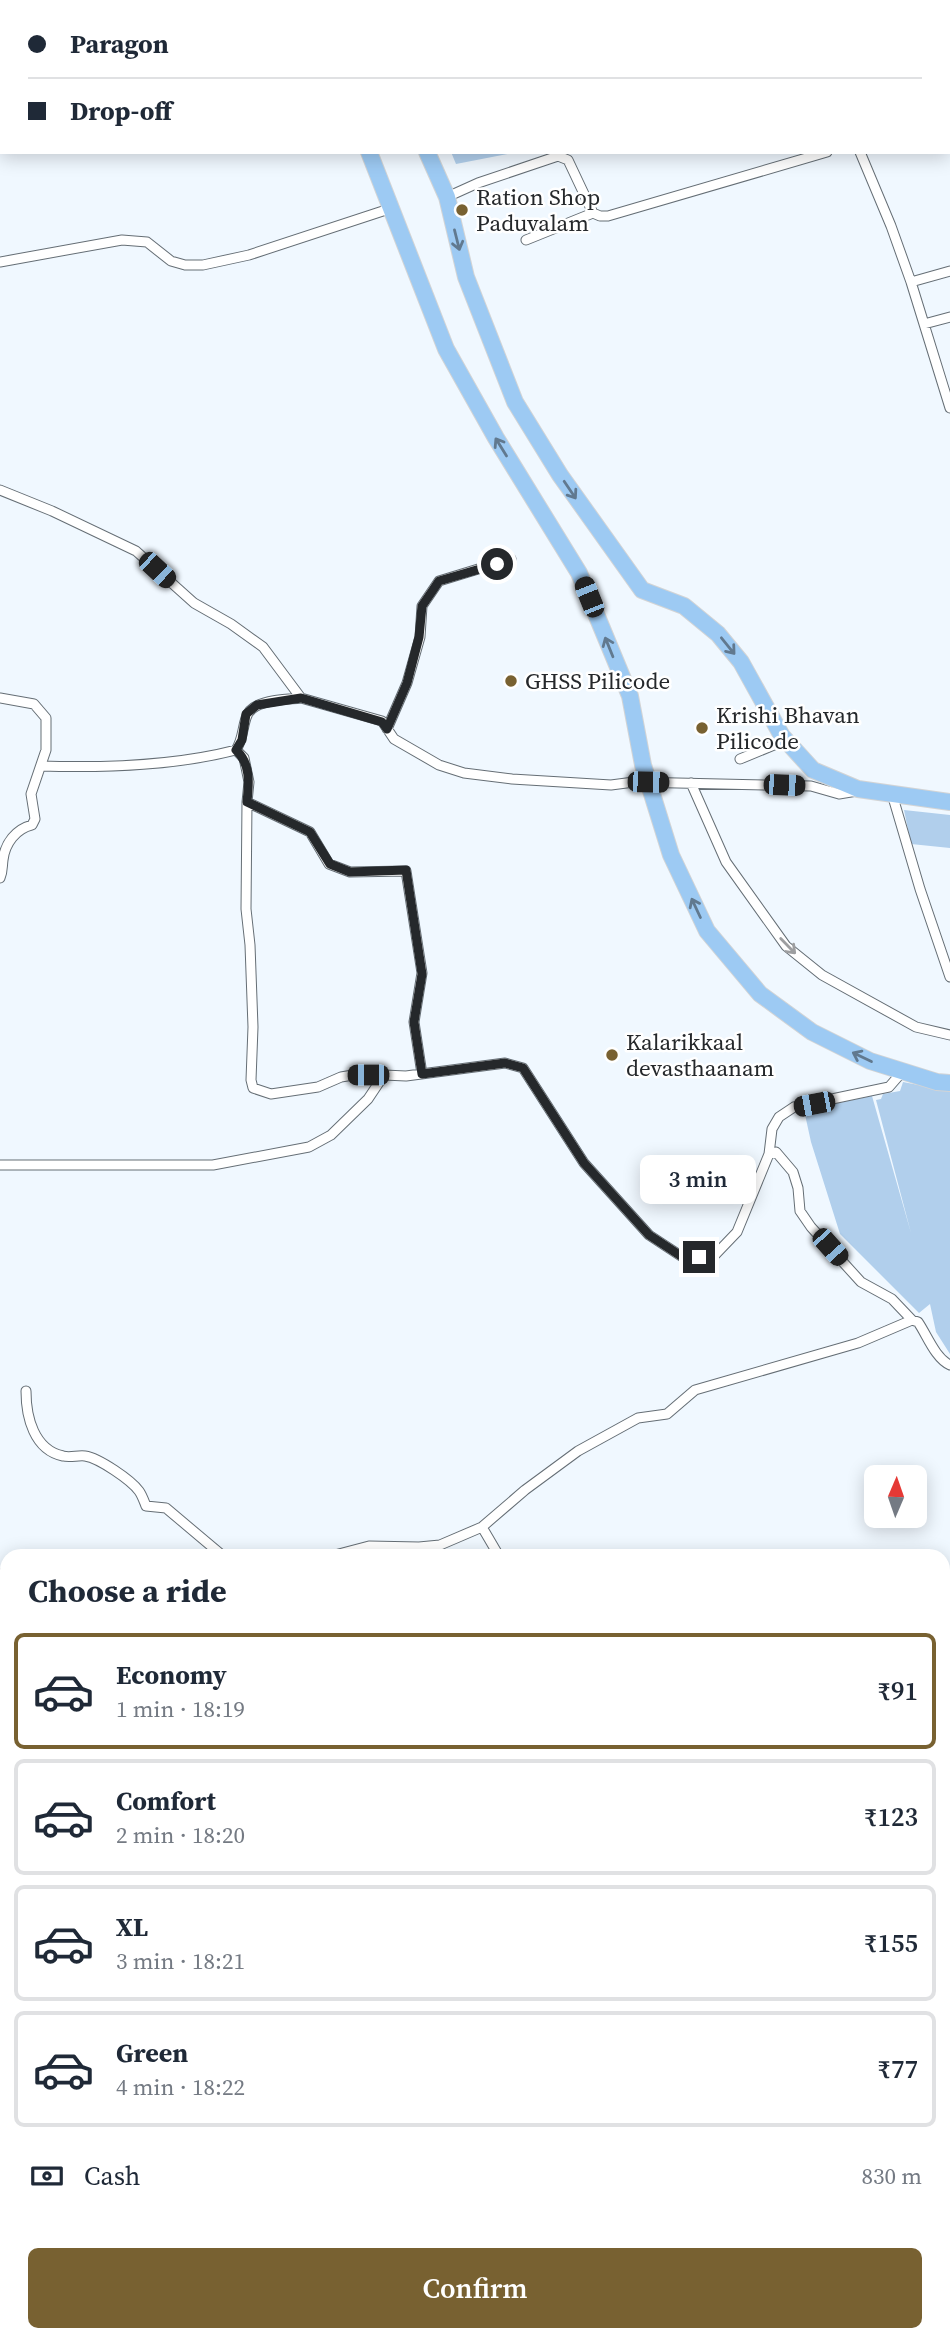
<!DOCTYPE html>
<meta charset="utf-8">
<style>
body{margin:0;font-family:"Source Serif 4",serif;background:#f2f2f3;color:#1f2937;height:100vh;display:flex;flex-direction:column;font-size:26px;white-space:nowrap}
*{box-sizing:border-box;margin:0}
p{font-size:23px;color:#747a83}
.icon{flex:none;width:38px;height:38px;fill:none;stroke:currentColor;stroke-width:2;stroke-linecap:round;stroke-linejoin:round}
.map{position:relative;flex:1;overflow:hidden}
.panel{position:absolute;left:0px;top:1549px;width:950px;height:793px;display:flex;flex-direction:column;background:#fff;border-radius:21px 21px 0 0;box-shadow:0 4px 18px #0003}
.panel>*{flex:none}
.guide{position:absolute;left:0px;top:0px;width:950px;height:154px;box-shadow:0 4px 18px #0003;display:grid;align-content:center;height:154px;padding:0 28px;background:#fff}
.needle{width:46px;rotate:2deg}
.fabs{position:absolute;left:864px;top:1465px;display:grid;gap:14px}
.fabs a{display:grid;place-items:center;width:63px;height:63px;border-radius:10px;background:#fff;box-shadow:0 4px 18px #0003;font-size:35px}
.end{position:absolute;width:32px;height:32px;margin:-16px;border:9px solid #25282b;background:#fff;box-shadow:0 0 0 4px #fff}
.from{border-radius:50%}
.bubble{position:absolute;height:49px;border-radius:10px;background:#fff;box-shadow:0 4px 18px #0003;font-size:23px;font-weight:600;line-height:49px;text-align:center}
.car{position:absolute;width:21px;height:42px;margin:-21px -10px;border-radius:9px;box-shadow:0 0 5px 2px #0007;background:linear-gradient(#222 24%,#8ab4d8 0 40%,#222 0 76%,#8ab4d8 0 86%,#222 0)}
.guide b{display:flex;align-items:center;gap:24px;height:66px;font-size:26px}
.guide b+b{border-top:2px solid #e0e1e3}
.guide i{width:18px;height:18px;background:#1f2937}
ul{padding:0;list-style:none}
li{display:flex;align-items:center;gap:21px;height:116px;margin:0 14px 10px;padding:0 14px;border:4px solid #e0e1e3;border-radius:10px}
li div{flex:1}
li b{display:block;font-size:26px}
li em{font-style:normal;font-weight:600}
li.current{border-color:#786131}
li>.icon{width:63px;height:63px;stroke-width:1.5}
h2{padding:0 28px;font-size:32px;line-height:84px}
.pay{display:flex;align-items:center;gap:18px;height:77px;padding:0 28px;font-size:26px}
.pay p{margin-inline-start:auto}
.cta{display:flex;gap:14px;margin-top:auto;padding:14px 28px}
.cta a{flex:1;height:80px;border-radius:10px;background:#786131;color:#fff;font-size:28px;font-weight:600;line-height:80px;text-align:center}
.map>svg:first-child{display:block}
</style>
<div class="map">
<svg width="950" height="2340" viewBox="0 0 950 2340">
<rect width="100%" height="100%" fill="#f0f8ff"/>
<path fill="#b1cfec" d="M 451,152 L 518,152 L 456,164 Z
M 904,810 L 950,815 L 950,848 L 911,844 Z
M 903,1082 L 950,1091 L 950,1354 L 936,1332 L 930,1304 L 919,1313 L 840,1234 L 811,1142 L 804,1110 L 872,1096 L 911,1233 L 876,1100 L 881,1099 L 883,1094 L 900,1091 Z
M 0,2057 L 7,2058 L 7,2334 L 201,2334 L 204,2340 L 0,2340 Z"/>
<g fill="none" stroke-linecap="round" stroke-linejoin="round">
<path stroke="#7da7cd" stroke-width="2.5" d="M 28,2340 L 35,2334"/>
<g stroke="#656e75" stroke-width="11">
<path id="street" d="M 562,0 L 562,2
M 658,0 L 658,2
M 700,2 L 708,0
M 948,121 L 950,120
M 860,152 L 891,226 L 911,282 L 950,271
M 447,197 L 478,183 L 558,156 L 568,160 L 593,213 L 600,216 L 608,216 L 827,152
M 526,240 L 593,213
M 0,262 L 122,240 L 147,242 L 171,261 L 185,265 L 203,265 L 249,255 L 389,209
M 911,282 L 950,408
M 924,324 L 950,317
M 0,490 L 52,511 L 136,551 L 194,603 L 231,624 L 263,647 L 301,698 L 382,721 L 394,739 L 439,765 L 464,773 L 512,779 L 611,785 L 634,782 L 811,786 L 839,794 L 857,791
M 0,698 L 34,704 L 46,718 L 46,750 L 31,794 L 35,819 L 32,825 C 16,829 5,843 3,860 C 2,867 3,871 0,878
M 387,729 L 407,683 L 420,637 L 422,606 L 439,581 L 511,559
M 236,750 L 244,758 L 249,782 L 247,802 L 246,909 L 250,945 L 253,1027 L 251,1080 L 253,1088 L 271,1094 L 318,1087 L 341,1077 L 353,1075 L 384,1075
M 740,759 L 779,743 L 782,736
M 41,766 C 105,768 174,766 236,750 C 243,739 242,730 246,718 C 251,699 285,700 301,698
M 691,783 L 726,862 L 786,946 L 822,975 L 916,1027 L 950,1035
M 892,794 L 920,889 L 950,977
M 247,802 L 310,832 L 329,864 L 350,872 L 406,871 L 422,973 L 414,1022 L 422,1074
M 769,1154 L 776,1152 L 793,1172 L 798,1188 L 800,1211 L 811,1227 L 861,1282 L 892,1299 L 912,1320
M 0,1165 L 213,1165 L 309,1147 L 331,1135 L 368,1099 L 384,1075 L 406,1076 L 505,1063 L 523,1068 L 584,1163 L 649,1235 L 684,1258 L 713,1257 L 737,1232 L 769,1154 L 772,1129 L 779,1117 L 794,1107 L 889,1087 L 903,1071
M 26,1391 C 26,1417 34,1450 63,1456 C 70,1458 78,1455 85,1456 C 99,1458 131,1480 139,1491 C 142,1495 144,1501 146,1506 L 166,1508 L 223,1556
M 482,1527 L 499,1556
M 331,1556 L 369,1546 L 419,1547 L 440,1545 L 482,1527 L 525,1490 L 578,1451 L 638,1418 L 667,1414 L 695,1390 L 858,1343 L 912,1320 L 918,1322 C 927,1335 935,1358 950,1365
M 943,1586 L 950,1584
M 0,1718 L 7,1716
M 943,1739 L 946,1762 L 950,1766
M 943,1956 L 950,1965
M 0,1975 L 7,1982
M 212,2334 L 215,2340"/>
</g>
<g stroke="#d3d4d5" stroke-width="18">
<path id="highway" d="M 301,0 L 302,2
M 358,0 L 359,2
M 369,152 L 446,349 L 496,438 L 579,573 L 630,696 L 643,765 L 671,855 L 707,931 L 760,994 L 812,1032 L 870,1061 L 937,1082 L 950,1083
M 427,152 L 447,197 L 466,277 L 515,402 L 560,475 L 642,590 L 684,606 L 718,634 L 741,662 L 782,736 L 813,770 L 858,789 L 950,802"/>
</g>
<use href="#street" stroke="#fff" stroke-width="9"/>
<use href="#highway" stroke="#9dcaf3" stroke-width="16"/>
<path stroke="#414448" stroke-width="2.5" stroke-dasharray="14 7" stroke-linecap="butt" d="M 0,1569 L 7,1579
M 0,1597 L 7,1607
M 497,2334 L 501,2340
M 517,2334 L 521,2340"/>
</g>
<defs><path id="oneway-shaft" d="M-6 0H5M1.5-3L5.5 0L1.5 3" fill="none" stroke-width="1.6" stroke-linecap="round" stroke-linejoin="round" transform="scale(1.75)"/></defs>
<g stroke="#61798f">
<use href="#oneway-shaft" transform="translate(457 240) rotate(76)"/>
<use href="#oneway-shaft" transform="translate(501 447) rotate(-122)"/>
<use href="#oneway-shaft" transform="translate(570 490) rotate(56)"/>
<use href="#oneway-shaft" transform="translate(728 646) rotate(51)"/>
<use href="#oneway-shaft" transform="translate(609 647) rotate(-112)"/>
<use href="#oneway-shaft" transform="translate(696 908) rotate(-115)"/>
<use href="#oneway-shaft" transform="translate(862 1057) rotate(-154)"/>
</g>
<use stroke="#9d9ea0" href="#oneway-shaft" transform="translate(788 946) rotate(46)"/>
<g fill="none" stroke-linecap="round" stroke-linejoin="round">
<path stroke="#25282b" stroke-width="9" d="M 497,564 L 439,581 L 433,590 L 422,606 L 419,637 L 407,683 L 387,729 L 382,722 L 301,698 L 257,705 L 246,714 L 242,740 L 236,750 C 251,764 249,783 247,802 L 310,832 L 330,864 L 350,872 L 406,870 L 422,974 L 414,1022 L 422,1074 L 505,1063 L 523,1068 L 584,1163 L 649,1235 L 684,1258 L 699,1257"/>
</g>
<g fill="#786131" stroke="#fff" stroke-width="2.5">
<circle cx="462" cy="210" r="7"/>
<circle cx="511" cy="681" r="7"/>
<circle cx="702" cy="728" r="7"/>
<circle cx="612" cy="1055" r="7"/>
</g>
<g text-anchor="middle" stroke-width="5" stroke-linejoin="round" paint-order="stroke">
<g font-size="23" fill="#25282b" stroke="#fff" text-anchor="start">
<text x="476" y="205">Ration Shop<tspan x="476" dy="26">Paduvalam</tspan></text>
<text x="525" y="689">GHSS Pilicode</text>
<text x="716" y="723">Krishi Bhavan<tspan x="716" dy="26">Pilicode</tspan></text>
<text x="626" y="1050">Kalarikkaal<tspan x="626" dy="26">devasthaanam</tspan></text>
</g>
</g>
</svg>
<div class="fabs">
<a><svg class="needle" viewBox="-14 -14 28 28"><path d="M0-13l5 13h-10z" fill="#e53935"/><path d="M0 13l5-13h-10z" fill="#747a83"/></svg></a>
</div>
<i class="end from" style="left:497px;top:564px"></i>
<i class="end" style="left:699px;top:1257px"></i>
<div class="bubble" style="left:640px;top:1155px;width:116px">3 min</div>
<i class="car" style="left:157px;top:570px;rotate:133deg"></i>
<i class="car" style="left:589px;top:597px;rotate:338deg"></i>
<i class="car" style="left:648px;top:782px;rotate:91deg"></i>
<i class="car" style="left:784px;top:785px;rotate:92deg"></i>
<i class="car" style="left:368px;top:1075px;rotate:270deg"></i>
<i class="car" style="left:814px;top:1104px;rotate:259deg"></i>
<i class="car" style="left:830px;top:1247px;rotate:138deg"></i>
<div class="guide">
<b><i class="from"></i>Paragon</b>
<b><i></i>Drop-off</b>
</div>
<section class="panel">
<h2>Choose a ride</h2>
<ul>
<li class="current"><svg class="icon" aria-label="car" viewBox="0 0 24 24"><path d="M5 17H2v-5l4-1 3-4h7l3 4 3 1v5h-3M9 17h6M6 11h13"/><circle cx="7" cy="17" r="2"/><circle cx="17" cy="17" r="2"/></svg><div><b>Economy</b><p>1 min · 18:19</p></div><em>₹91</em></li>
<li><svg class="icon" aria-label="car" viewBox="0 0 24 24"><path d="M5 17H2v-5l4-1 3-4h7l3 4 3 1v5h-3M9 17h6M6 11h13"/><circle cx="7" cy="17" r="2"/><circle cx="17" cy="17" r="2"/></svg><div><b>Comfort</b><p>2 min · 18:20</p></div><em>₹123</em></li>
<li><svg class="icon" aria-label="car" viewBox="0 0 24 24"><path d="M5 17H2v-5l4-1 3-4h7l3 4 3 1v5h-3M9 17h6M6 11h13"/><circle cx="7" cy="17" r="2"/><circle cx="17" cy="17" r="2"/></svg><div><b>XL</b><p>3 min · 18:21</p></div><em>₹155</em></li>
<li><svg class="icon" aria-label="car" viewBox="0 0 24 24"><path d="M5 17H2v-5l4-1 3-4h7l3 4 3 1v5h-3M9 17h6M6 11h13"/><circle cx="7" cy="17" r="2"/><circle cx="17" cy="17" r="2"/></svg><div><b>Green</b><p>4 min · 18:22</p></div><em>₹77</em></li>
</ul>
<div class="pay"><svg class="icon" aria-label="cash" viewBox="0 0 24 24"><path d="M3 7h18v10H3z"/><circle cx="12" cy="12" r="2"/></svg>Cash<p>830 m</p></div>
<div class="cta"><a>Confirm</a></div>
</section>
</div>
